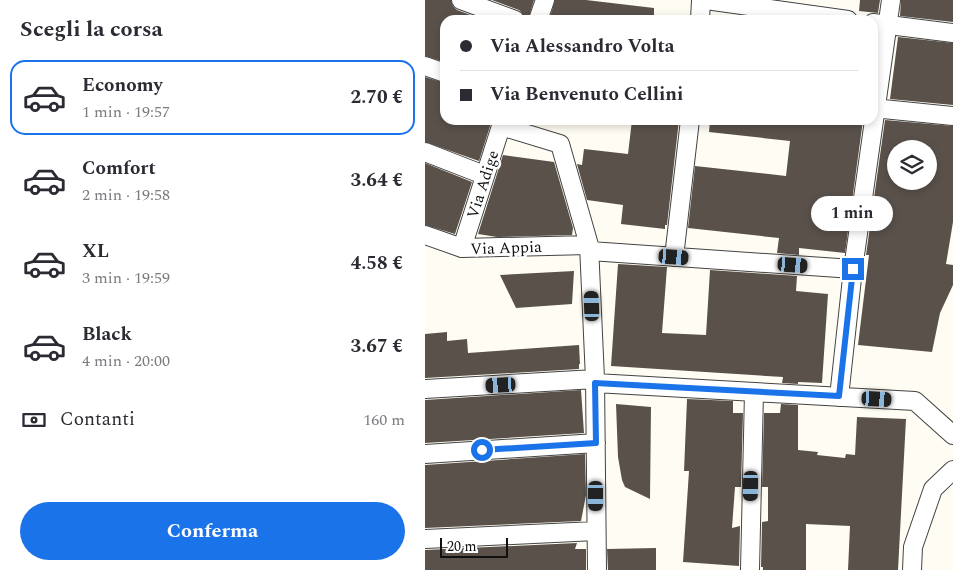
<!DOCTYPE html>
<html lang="it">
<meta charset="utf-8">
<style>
body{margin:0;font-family:Spectral,serif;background:#f7f7f7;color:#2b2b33;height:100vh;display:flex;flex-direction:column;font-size:19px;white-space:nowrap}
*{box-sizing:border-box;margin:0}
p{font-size:16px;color:#7c7c81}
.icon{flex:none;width:28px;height:28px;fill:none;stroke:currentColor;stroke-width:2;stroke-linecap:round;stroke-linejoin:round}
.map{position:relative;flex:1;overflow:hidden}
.details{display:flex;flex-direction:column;background:#fff;width:425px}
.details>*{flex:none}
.top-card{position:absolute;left:15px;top:15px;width:438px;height:110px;border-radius:15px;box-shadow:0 2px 8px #0003;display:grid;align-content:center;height:110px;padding:0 20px;background:#fff}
.tools{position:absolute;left:462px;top:140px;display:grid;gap:10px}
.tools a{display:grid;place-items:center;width:50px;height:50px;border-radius:50%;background:#fff;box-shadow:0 2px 8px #0003;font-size:25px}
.scale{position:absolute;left:15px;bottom:12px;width:68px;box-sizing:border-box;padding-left:5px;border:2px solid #101010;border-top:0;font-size:14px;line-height:18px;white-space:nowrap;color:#101010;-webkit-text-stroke:4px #fff;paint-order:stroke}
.end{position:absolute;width:22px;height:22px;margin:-11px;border:6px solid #1a73e8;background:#fff;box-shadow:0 0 0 2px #fff}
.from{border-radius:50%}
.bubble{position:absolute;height:35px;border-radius:18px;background:#fff;box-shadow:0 2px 8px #0003;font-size:16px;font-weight:700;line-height:35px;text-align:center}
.car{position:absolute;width:15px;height:30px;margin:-15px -8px;border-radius:6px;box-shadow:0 0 4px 1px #0007;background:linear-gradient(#222 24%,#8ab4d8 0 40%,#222 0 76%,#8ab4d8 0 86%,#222 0)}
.top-card b{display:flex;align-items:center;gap:18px;height:48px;font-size:19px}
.top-card b+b{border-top:1px solid #e1e1e2}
.top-card i{width:12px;height:12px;background:#2b2b33}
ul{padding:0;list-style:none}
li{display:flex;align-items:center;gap:15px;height:75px;margin:0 10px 8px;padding:0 10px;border:2px solid transparent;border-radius:15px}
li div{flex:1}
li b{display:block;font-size:19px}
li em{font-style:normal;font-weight:700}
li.current{border-color:#1a73e8}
li>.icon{width:45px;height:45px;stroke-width:1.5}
h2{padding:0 20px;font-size:22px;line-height:60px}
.pay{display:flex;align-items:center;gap:12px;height:55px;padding:0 20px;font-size:19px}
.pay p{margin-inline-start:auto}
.action{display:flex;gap:10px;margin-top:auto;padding:10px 20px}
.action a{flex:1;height:58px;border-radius:30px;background:#1a73e8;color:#fff;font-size:20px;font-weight:700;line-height:58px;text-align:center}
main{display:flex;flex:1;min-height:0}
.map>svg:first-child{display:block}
</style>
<main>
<section class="details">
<h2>Scegli la corsa</h2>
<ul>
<li class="current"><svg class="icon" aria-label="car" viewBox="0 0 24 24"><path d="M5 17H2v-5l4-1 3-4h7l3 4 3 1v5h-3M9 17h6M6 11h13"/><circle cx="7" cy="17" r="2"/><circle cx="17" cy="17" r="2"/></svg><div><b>Economy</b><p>1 min · 19:57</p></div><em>2.70 €</em></li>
<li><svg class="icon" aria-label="car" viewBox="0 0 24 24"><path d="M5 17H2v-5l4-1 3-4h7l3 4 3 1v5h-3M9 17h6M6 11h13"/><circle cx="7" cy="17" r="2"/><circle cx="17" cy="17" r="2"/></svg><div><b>Comfort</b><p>2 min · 19:58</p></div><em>3.64 €</em></li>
<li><svg class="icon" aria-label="car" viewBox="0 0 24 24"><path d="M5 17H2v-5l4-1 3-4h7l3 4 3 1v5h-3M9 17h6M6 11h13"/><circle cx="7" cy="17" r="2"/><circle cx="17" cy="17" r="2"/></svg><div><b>XL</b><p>3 min · 19:59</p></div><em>4.58 €</em></li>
<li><svg class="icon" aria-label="car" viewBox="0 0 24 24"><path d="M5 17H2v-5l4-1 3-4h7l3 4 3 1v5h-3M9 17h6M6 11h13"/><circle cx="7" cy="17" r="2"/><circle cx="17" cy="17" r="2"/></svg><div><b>Black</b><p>4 min · 20:00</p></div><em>3.67 €</em></li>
</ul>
<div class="pay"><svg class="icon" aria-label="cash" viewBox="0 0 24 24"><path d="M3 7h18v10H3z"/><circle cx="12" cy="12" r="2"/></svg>Contanti<p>160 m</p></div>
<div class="action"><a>Conferma</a></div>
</section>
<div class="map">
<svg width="528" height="570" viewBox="0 0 528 570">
<rect width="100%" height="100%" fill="#fffdf3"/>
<path fill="#5a514b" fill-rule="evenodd" d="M 0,0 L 26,0 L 28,6 L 32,10 L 59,20 L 20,20 L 20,62 L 0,56 Z
M 67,0 L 109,0 L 103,20 L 100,20 L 98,14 L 94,10 Z
M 130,0 L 161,0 L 229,8 L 229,20 L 124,20 Z
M 435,0 L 455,0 L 453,13 L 434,11 Z
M 476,0 L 528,0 L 528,22 L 475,16 Z
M 473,37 L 528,43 L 528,105 L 465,99 Z
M 0,77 L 20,83 L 20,120 L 67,120 L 54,161 L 0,142 Z
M 207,120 L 254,120 L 242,225 L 240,225 L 240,229 L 196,224 L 198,205 L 162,200 L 152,164 L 157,165 L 159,149 L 203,154 Z
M 285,120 L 438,120 L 420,253 L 374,248 L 374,255 L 352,253 L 354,238 L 263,228 L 270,166 L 361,176 L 365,141 L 284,132 Z
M 460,120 L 528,126 L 528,222 L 521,264 L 528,265 L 528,285 L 515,313 L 507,352 L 433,345 L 444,255 L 441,255 ZM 471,149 L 504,149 L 504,181 L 471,181 Z
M 78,155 L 129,162 L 148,228 L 147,235 L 72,237 L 53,234 Z
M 0,163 L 47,182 L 30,234 L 0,225 Z
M 193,264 L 242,267 L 237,333 L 281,335 L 285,270 L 372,276 L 371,291 L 403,294 L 397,383 L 373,382 L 373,384 L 357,383 L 358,377 L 186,366 Z
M 149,271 L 147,304 L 91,308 L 75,275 Z
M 22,332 L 22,341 L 42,339 L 43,353 L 154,345 L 155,364 L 154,364 L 154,369 L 0,378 L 0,334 Z
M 156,390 L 159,433 L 0,443 L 0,400 Z
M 262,399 L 308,401 L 308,413 L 318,413 L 316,487 L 310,487 L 307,528 L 315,526 L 314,566 L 258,562 L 264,471 L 259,471 Z
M 191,404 L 226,407 L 225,499 L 200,487 L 197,480 L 193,457 Z
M 356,404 L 373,405 L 373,450 L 393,452 L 392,455 L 420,458 L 421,454 L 430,455 L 432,417 L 481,419 L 473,570 L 423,570 L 425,526 L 381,524 L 381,570 L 338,570 L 338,567 L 336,567 L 337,522 L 343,521 L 343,487 L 337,487 L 339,413 L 355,413 Z
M 160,454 L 161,495 L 156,521 L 0,528 L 0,465 Z
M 152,543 L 150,549 L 161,549 L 161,570 L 0,570 L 0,550 Z
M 231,548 L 231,570 L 183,570 L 182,549 Z"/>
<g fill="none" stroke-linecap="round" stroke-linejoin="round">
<g stroke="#434343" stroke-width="20">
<path id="street" d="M 36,0 L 90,20
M 281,0 L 423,20
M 113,20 L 120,0
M 275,20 L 276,0
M 448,23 L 528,33
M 0,66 L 20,73
M 448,108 L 528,116
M 76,126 L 135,144 L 164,245 L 170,379 L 172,570
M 0,152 L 59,175
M 0,235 L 37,248 L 164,245
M 37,248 L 78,120
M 165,251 L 428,269
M 249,257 L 265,120
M 170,383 L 490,401 L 528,435
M 0,389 L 170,379
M 414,397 L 428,269 L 466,0
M 0,454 L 171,443
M 0,539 L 171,531
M 325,570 L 329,392
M 487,570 L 488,547 L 508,489 L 528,470"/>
</g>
<use href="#street" stroke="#fff" stroke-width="18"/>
</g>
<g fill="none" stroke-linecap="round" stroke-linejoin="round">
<path stroke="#1a73e8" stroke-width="6" d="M 57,450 L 171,443 L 170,383 L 414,396 L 428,269"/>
</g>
<g text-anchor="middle" stroke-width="5" stroke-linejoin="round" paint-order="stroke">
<g font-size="16" fill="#101010" stroke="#fff">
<text transform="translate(57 184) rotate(-72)" y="6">Via Adige</text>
<text transform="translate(81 247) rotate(-2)" y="6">Via Appia</text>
</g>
</g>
</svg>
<div class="tools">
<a><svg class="icon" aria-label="layers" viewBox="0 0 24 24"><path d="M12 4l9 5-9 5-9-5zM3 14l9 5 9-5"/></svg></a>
</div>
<div class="scale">20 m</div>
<i class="end from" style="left:57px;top:450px"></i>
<i class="end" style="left:428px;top:269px"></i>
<div class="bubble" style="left:386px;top:196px;width:82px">1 min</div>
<i class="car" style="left:249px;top:257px;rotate:94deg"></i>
<i class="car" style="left:368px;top:265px;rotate:94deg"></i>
<i class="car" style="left:167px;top:306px;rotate:358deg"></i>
<i class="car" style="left:76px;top:385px;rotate:267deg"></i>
<i class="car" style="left:452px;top:399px;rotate:93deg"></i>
<i class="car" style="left:326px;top:486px;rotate:181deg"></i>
<i class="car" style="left:171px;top:496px;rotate:180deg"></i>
<div class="top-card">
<b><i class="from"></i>Via Alessandro Volta</b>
<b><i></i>Via Benvenuto Cellini</b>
</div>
</div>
</main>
